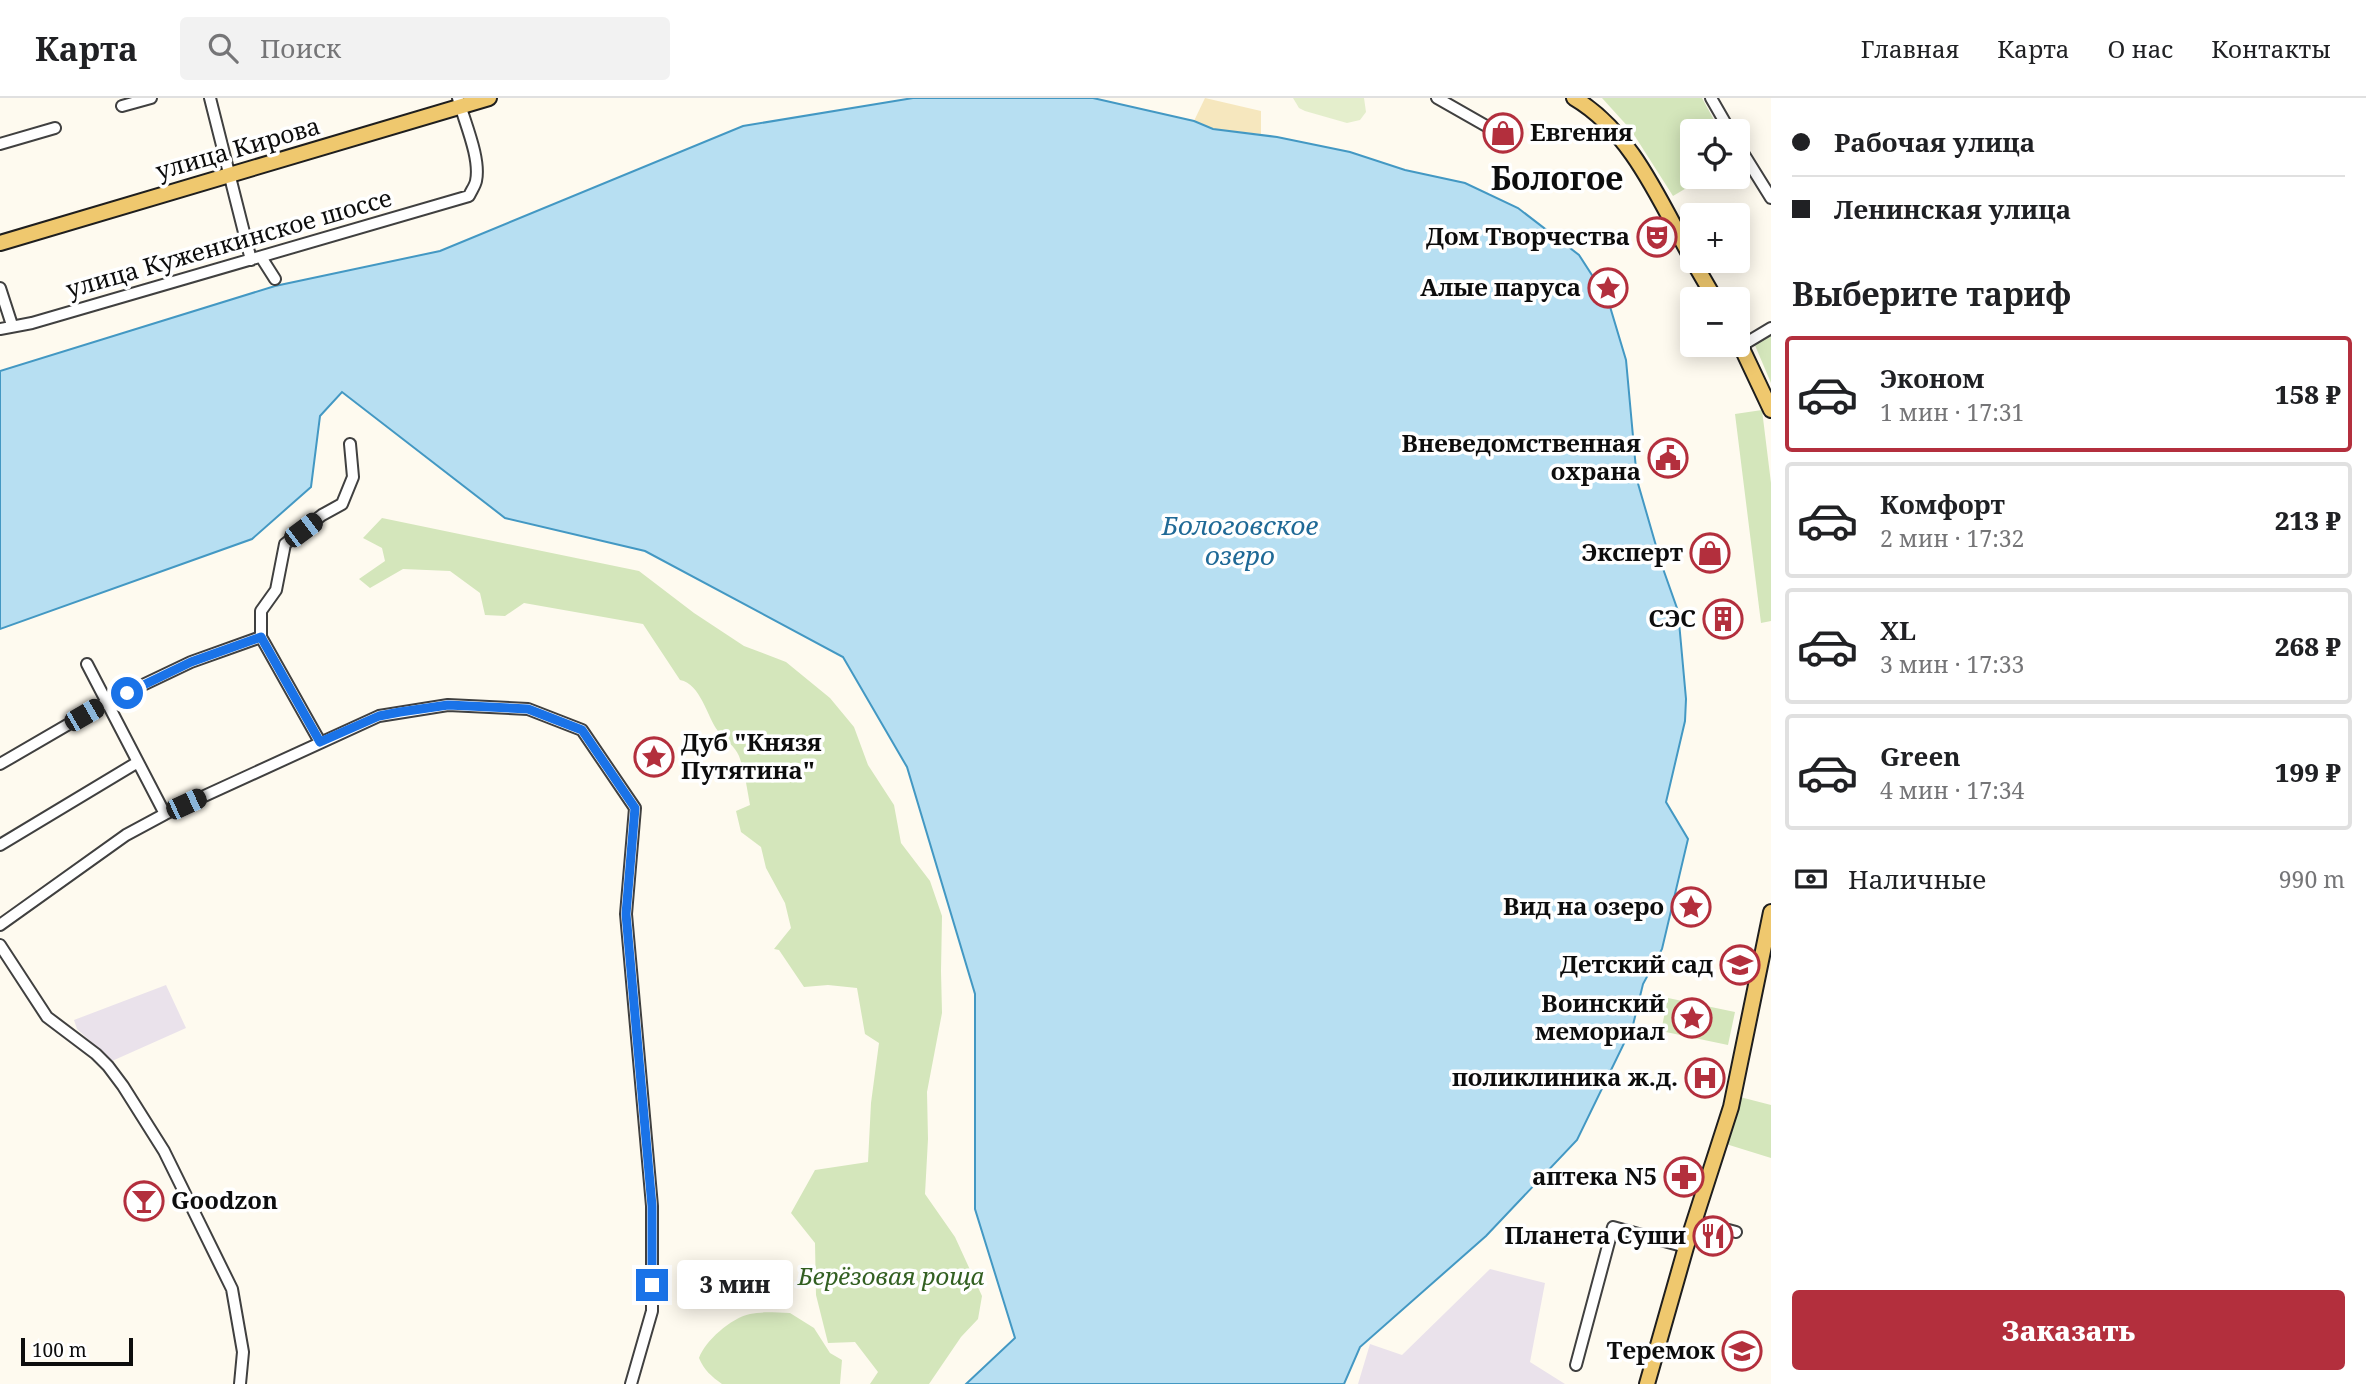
<!DOCTYPE html>
<html lang="ru">
<meta charset="utf-8">
<style>
body{margin:0;font-family:"Noto Serif",serif;background:#f2f2f2;color:#202124;height:100vh;display:flex;flex-direction:column;font-size:26px;white-space:nowrap}
*{box-sizing:border-box;margin:0}
p{font-size:23px;color:#757577}
.icon{flex:none;width:38px;height:38px;fill:none;stroke:currentColor;stroke-width:2;stroke-linecap:round;stroke-linejoin:round}
.map{position:relative;flex:1;overflow:hidden}
.side{display:flex;flex-direction:column;background:#fff;width:595px}
.side>*{flex:none}
.hud{display:grid;align-content:center;height:154px;padding:0 21px;background:#fff}
.controls{position:absolute;left:1680px;top:21px;display:grid;gap:14px}
.controls a{display:grid;place-items:center;width:70px;height:70px;border-radius:7px;background:#fff;box-shadow:0 4px 18px #0003;font-size:35px}
.scale{position:absolute;left:21px;bottom:18px;width:112px;box-sizing:border-box;padding-left:7px;border:4px solid #0d0d0d;border-top:0;font-size:19px;line-height:24px;white-space:nowrap;color:#0d0d0d;-webkit-text-stroke:5px #fff;paint-order:stroke}
.end{position:absolute;width:32px;height:32px;margin:-16px;border:9px solid #1a73e8;background:#fff;box-shadow:0 0 0 4px #fff}
.from{border-radius:50%}
.bubble{position:absolute;height:49px;border-radius:7px;background:#fff;box-shadow:0 4px 18px #0003;font-size:23px;font-weight:800;line-height:49px;text-align:center}
.car{position:absolute;width:21px;height:42px;margin:-21px -10px;border-radius:9px;box-shadow:0 0 5px 2px #0007;background:linear-gradient(#222 24%,#8ab4d8 0 40%,#222 0 76%,#8ab4d8 0 86%,#222 0)}
.hud b{display:flex;align-items:center;gap:24px;height:66px;font-size:26px}
.hud b+b{border-top:2px solid #e0e0e0}
.hud i{width:18px;height:18px;background:#202124}
ul{padding:0;list-style:none}
li{display:flex;align-items:center;gap:21px;height:116px;margin:0 14px 10px;padding:0 7px;border:4px solid #e0e0e0;border-radius:7px}
li div{flex:1}
li b{display:block;font-size:26px}
li em{font-style:normal;font-weight:800}
li.selected{border-color:#b32f3d}
li>.icon{width:63px;height:63px;stroke-width:1.5}
h2{padding:0 21px;font-size:32px;line-height:84px}
.pay{display:flex;align-items:center;gap:18px;height:77px;padding:0 21px;font-size:26px}
.pay p{margin-inline-start:auto}
.cta{display:flex;gap:14px;margin-top:auto;padding:14px 21px}
.cta a{flex:1;height:80px;border-radius:7px;background:#b32f3d;color:#fff;font-size:28px;font-weight:800;line-height:80px;text-align:center}
header{display:flex;align-items:center;gap:42px;box-sizing:border-box;height:98px;padding:0 35px;background:#fff;border-bottom:2px solid #e0e0e0}
header strong{font-size:33px}
nav{display:flex;gap:38px;margin-inline-start:auto;font-size:24px}
.search{width:490px;height:63px;background:#f2f2f2;display:flex;align-items:center;gap:18px;box-sizing:border-box;padding:0 24px;border-radius:7px;color:#757577;font-size:26px}
main{display:flex;flex:1;min-height:0}
.map>svg:first-child{display:block}
</style>
<header>
<strong>Карта</strong>
<div class="search"><svg class="icon" aria-label="search" viewBox="0 0 24 24"><circle cx="10" cy="10" r="6"/><path d="M15 15l6 6"/></svg>Поиск</div>
<nav><a>Главная</a><a>Карта</a><a>О нас</a><a>Контакты</a></nav>
</header>
<main>
<div class="map">
<svg width="1771" height="1286" viewBox="0 0 1771 1286">
<rect width="100%" height="100%" fill="#fefaef"/>
<path fill="#eae2eb" d="M 166,887 L 186,930 L 112,963 L 77,931 L 74,922 Z
M 1490,1171 L 1545,1185 L 1530,1264 L 1565,1286 L 1358,1286 L 1370,1246 L 1402,1257 Z"/>
<path fill="#d4e6bb" d="M 1602,0 L 1702,0 L 1720,33 L 1692,33 L 1692,79 L 1705,79 L 1673,98 L 1631,32 Z
M 1771,236 L 1771,285 L 1754,245 Z
M 1762,312 L 1771,385 L 1771,523 L 1761,525 L 1735,316 Z
M 382,420 L 639,473 L 694,515 L 744,548 L 786,564 L 830,600 L 854,629 L 868,667 L 894,707 L 901,745 L 930,783 L 942,818 L 941,873 L 942,915 L 927,994 L 928,1041 L 925,1096 L 955,1139 L 982,1198 L 978,1221 L 961,1239 L 929,1286 L 870,1286 L 878,1274 L 855,1244 L 828,1245 L 816,1197 L 815,1145 L 791,1115 L 815,1072 L 868,1064 L 871,1005 L 879,945 L 865,936 L 857,890 L 828,887 L 804,889 L 779,852 L 774,851 L 791,830 L 785,805 L 766,770 L 761,749 L 741,734 L 736,713 L 750,707 C 747,691 745,674 739,658 C 735,648 725,642 718,633 C 707,619 701,586 680,582 L 643,526 L 524,505 L 505,518 L 485,517 L 480,495 L 450,473 L 403,471 L 370,490 L 359,481 L 385,463 L 382,450 L 363,440 Z
M 1668,900 L 1735,914 L 1728,947 L 1661,933 Z
M 1740,999 L 1771,1007 L 1771,1060 L 1726,1046 Z
M 790,1215 L 814,1230 L 830,1255 L 842,1262 L 840,1286 L 722,1286 C 712,1279 704,1272 699,1260 C 705,1243 731,1220 750,1216 C 762,1213 777,1215 790,1215 Z"/>
<path fill="#f6e7be" d="M 1205,0 L 1261,13 L 1261,36 L 1213,31 L 1194,23 Z"/>
<path fill="#e4eecc" d="M 1293,0 L 1364,0 L 1366,14 L 1360,22 L 1347,25 L 1305,13 L 1299,10 Z"/>
<path fill="#b7dff2" stroke="#4398c3" stroke-width="2" d="M 913,0 L 1093,0 L 1194,23 L 1213,31 L 1277,39 L 1350,54 L 1405,72 L 1465,85 L 1518,110 L 1579,157 L 1608,202 L 1626,262 L 1637,382 L 1661,465 L 1678,513 L 1686,601 L 1685,623 L 1666,704 L 1688,741 L 1662,851 L 1643,886 L 1633,927 L 1577,1042 L 1486,1138 L 1360,1249 L 1344,1286 L 966,1286 L 1015,1240 L 975,1111 L 975,896 L 907,669 L 843,559 L 645,453 L 505,420 L 342,294 L 320,318 L 311,389 L 252,441 L 0,531 L 0,273 L 275,188 L 440,153 L 743,28 Z"/>
<g fill="none" stroke-linecap="round" stroke-linejoin="round">
<g stroke="#404040" stroke-width="14">
<path id="minor" d="M 210,0 L 251,162
M 1437,0 L 1488,29
M 1711,0 L 1730,33
M 122,8 L 151,0
M 0,46 L 55,30
M 1738,47 L 1771,100
M 261,159 L 275,181
M 0,190 L 12,227
M 0,231 L 32,225 L 469,98 C 471,93 475,88 476,83 C 481,60 464,23 458,0
M 1741,248 L 1771,230
M 87,566 L 165,716
M 320,644 L 261,539 L 261,513 L 276,492 L 285,446 L 322,417 L 342,406 L 353,379 L 350,346
M 0,666 L 105,605 L 191,564 L 261,539
M 0,747 L 138,664
M 0,827 L 126,737 L 165,716 L 379,618 L 448,607 L 528,611 L 582,632 L 635,710 L 626,816 L 652,1108 L 652,1213 L 631,1286
M 0,847 L 47,919 L 96,956 L 108,968 L 123,988 L 164,1053 L 232,1191 L 243,1254 L 240,1286
M 1695,1123 L 1736,1134
M 1576,1267 L 1613,1129 L 1686,1149"/>
</g>
<g stroke="#1e1e1e" stroke-width="18">
<path id="major" d="M 1574,0 C 1632,34 1660,104 1692,161
M 0,145 L 489,0
M 1693,163 L 1715,201
M 1738,242 L 1771,312
M 1647,1286 L 1686,1149 L 1731,1009 L 1771,814"/>
</g>
<use href="#minor" stroke="#fff" stroke-width="10"/>
<use href="#major" stroke="#efc86e" stroke-width="14"/>
</g>
<g fill="none" stroke-linecap="round" stroke-linejoin="round">
<path stroke="#1a73e8" stroke-width="9" d="M 127,595 L 191,564 L 261,539 L 320,644 L 379,618 L 400,614 L 448,607 L 528,611 L 582,632 L 635,710 L 626,816 L 652,1108 L 652,1187"/>
</g>
<defs>
<g id="shop-ring" transform="scale(2.0125)"><circle r="9.5" fill="#fff" stroke="#b32f3d" stroke-width="1.5"/><path d="M-5-2.5h2.3a2.7 3.5 0 0 1 5.4 0H5L5.5 6h-11ZM-1.5-2.5h3a1.5 2.3 0 0 0-3 0Z" fill="#b32f3d"/></g>
<g id="theatre-ring" transform="scale(2.0125)"><circle r="9.5" fill="#fff" stroke="#b32f3d" stroke-width="1.5"/><path d="M-5-5.5Q0-4 5-5.5V0Q5 5 0 6Q-5 5-5 0ZM-3.3-2.5H-1v1.5H-3.3ZM1-2.5H3.3v1.5H1ZM-2.8 1Q0 5.5 2.8 1Z" fill="#b32f3d"/></g>
<g id="sight-ring" transform="scale(2.0125)"><circle r="9.5" fill="#fff" stroke="#b32f3d" stroke-width="1.5"/><path d="M0-6L1.8-2.2L6-1.7L2.9 1.2L3.7 5.4L0 3.3L-3.7 5.4L-2.9 1.2L-6-1.7L-1.8-2.2Z" fill="#b32f3d"/></g>
<g id="civic-ring" transform="scale(2.0125)"><circle r="9.5" fill="#fff" stroke="#b32f3d" stroke-width="1.5"/><path d="M-.6-6.5H3V-4.5H.6V-3L4-1V1h2V6H-6V1h2V-1L-.6-3ZM-1.2 2.5V6h2.4V2.5Z" fill="#b32f3d"/></g>
<g id="building-ring" transform="scale(2.0125)"><circle r="9.5" fill="#fff" stroke="#b32f3d" stroke-width="1.5"/><path d="M-4-6H4V6H1V3H-1V6H-4ZM-2.5-4.3h1.7v1.8h-1.7ZM.8-4.3h1.7v1.8H.8ZM-2.5-1h1.7V.8h-1.7ZM.8-1h1.7V.8H.8Z" fill="#b32f3d"/></g>
<g id="school-ring" transform="scale(2.0125)"><circle r="9.5" fill="#fff" stroke="#b32f3d" stroke-width="1.5"/><path d="M0-5L7-2L0 1L-7-2ZM-4 1L0 2.5L4 1V4Q0 6-4 4Z" fill="#b32f3d"/></g>
<g id="hospital-ring" transform="scale(2.0125)"><circle r="9.5" fill="#fff" stroke="#b32f3d" stroke-width="1.5"/><path d="M-5-5h3v3.5h4V-5h3V5h-3V1.5h-4V5h-3Z" fill="#b32f3d"/></g>
<g id="pharmacy-ring" transform="scale(2.0125)"><circle r="9.5" fill="#fff" stroke="#b32f3d" stroke-width="1.5"/><path d="M-2-6h4v4h4v4h-4v4h-4v-4h-4v-4h4Z" fill="#b32f3d"/></g>
<g id="bar-ring" transform="scale(2.0125)"><circle r="9.5" fill="#fff" stroke="#b32f3d" stroke-width="1.5"/><path d="M-6-5H6L.8 .8V4.5H3.5V6h-7V4.5H-.8V.8Z" fill="#b32f3d"/></g>
<g id="restaurant-ring" transform="scale(2.0125)"><circle r="9.5" fill="#fff" stroke="#b32f3d" stroke-width="1.5"/><path d="M-5-6h1v4h1v-4h1v4h1v-4h1v5L-1.5 .5V6h-2V.5L-5-1ZM5-6V6H3V1.5H1.5Q1.5-4 5-6Z" fill="#b32f3d"/></g>
</defs>
<g fill-rule="evenodd">
<use href="#shop-ring" x="1503" y="35"/>
<use href="#theatre-ring" x="1657" y="139"/>
<use href="#sight-ring" x="1608" y="190"/>
<use href="#civic-ring" x="1668" y="360"/>
<use href="#shop-ring" x="1710" y="455"/>
<use href="#building-ring" x="1723" y="521"/>
<use href="#sight-ring" x="654" y="659"/>
<use href="#sight-ring" x="1691" y="809"/>
<use href="#school-ring" x="1740" y="867"/>
<use href="#sight-ring" x="1692" y="920"/>
<use href="#hospital-ring" x="1705" y="980"/>
<use href="#pharmacy-ring" x="1684" y="1079"/>
<use href="#bar-ring" x="144" y="1103"/>
<use href="#restaurant-ring" x="1713" y="1138"/>
<use href="#school-ring" x="1742" y="1253"/>
</g>
<g text-anchor="middle" stroke-width="7" stroke-linejoin="round" paint-order="stroke">
<g font-size="24" font-weight="bold" fill="#0d0d0d" stroke="#fff" text-anchor="end">
<text x="1530" y="43" text-anchor="start">Евгения</text>
<text x="1630" y="147">Дом Творчества</text>
<text x="1581" y="198">Алые паруса</text>
<text x="1641" y="354">Вневедомственная<tspan x="1641" dy="28">охрана</tspan></text>
<text x="1683" y="463">Эксперт</text>
<text x="1696" y="529">СЭС</text>
<text x="681" y="653" text-anchor="start">Дуб "Князя<tspan x="681" dy="28">Путятина"</tspan></text>
<text x="1664" y="817">Вид на озеро</text>
<text x="1713" y="875">Детский сад</text>
<text x="1665" y="914">Воинский<tspan x="1665" dy="28">мемориал</tspan></text>
<text x="1678" y="988">поликлиника ж.д.</text>
<text x="1657" y="1087">аптека N5</text>
<text x="171" y="1111" text-anchor="start">Goodzon</text>
<text x="1686" y="1146">Планета Суши</text>
<text x="1715" y="1261">Теремок</text>
</g>
<g font-size="24" fill="#0d0d0d" stroke="#fff">
<text transform="translate(238 51) rotate(-16)" y="8">улица Кирова</text>
<text transform="translate(229 146) rotate(-16)" y="8">улица Куженкинское шоссе</text>
</g>
<g font-size="24" font-style="italic" fill="#336022" stroke="#fff">
<text x="891" y="1187">Берёзовая роща</text>
</g>
<g font-size="26" font-style="italic" fill="#1f6996" stroke="#fff">
<text x="1240" y="437">Бологовское<tspan x="1240" dy="30">озеро</tspan></text>
</g>
<g font-size="32" font-weight="bold" fill="#0d0d0d" stroke="#fff">
<text x="1557" y="92">Бологое</text>
</g>
</g>
</svg>
<div class="controls">
<a><svg class="icon" aria-label="locate" viewBox="0 0 24 24"><circle cx="12" cy="12" r="6"/><path d="M12 2v4M12 18v4M2 12h4M18 12h4"/></svg></a>
<a>+</a>
<a>−</a>
</div>
<div class="scale">100 m</div>
<i class="end from" style="left:127px;top:595px"></i>
<i class="end" style="left:652px;top:1187px"></i>
<div class="bubble" style="left:677px;top:1162px;width:116px">3 мин</div>
<i class="car" style="left:303px;top:432px;rotate:53deg"></i>
<i class="car" style="left:84px;top:617px;rotate:60deg"></i>
<i class="car" style="left:186px;top:706px;rotate:65deg"></i>
</div>
<section class="side">
<div class="hud">
<b><i class="from"></i>Рабочая улица</b>
<b><i></i>Ленинская улица</b>
</div>
<h2>Выберите тариф</h2>
<ul>
<li class="selected"><svg class="icon" aria-label="car" viewBox="0 0 24 24"><path d="M5 17H2v-5l4-1 3-4h7l3 4 3 1v5h-3M9 17h6M6 11h13"/><circle cx="7" cy="17" r="2"/><circle cx="17" cy="17" r="2"/></svg><div><b>Эконом</b><p>1 мин · 17:31</p></div><em>158 ₽</em></li>
<li><svg class="icon" aria-label="car" viewBox="0 0 24 24"><path d="M5 17H2v-5l4-1 3-4h7l3 4 3 1v5h-3M9 17h6M6 11h13"/><circle cx="7" cy="17" r="2"/><circle cx="17" cy="17" r="2"/></svg><div><b>Комфорт</b><p>2 мин · 17:32</p></div><em>213 ₽</em></li>
<li><svg class="icon" aria-label="car" viewBox="0 0 24 24"><path d="M5 17H2v-5l4-1 3-4h7l3 4 3 1v5h-3M9 17h6M6 11h13"/><circle cx="7" cy="17" r="2"/><circle cx="17" cy="17" r="2"/></svg><div><b>XL</b><p>3 мин · 17:33</p></div><em>268 ₽</em></li>
<li><svg class="icon" aria-label="car" viewBox="0 0 24 24"><path d="M5 17H2v-5l4-1 3-4h7l3 4 3 1v5h-3M9 17h6M6 11h13"/><circle cx="7" cy="17" r="2"/><circle cx="17" cy="17" r="2"/></svg><div><b>Green</b><p>4 мин · 17:34</p></div><em>199 ₽</em></li>
</ul>
<div class="pay"><svg class="icon" aria-label="cash" viewBox="0 0 24 24"><path d="M3 7h18v10H3z"/><circle cx="12" cy="12" r="2"/></svg>Наличные<p>990 m</p></div>
<div class="cta"><a>Заказать</a></div>
</section>
</main>
